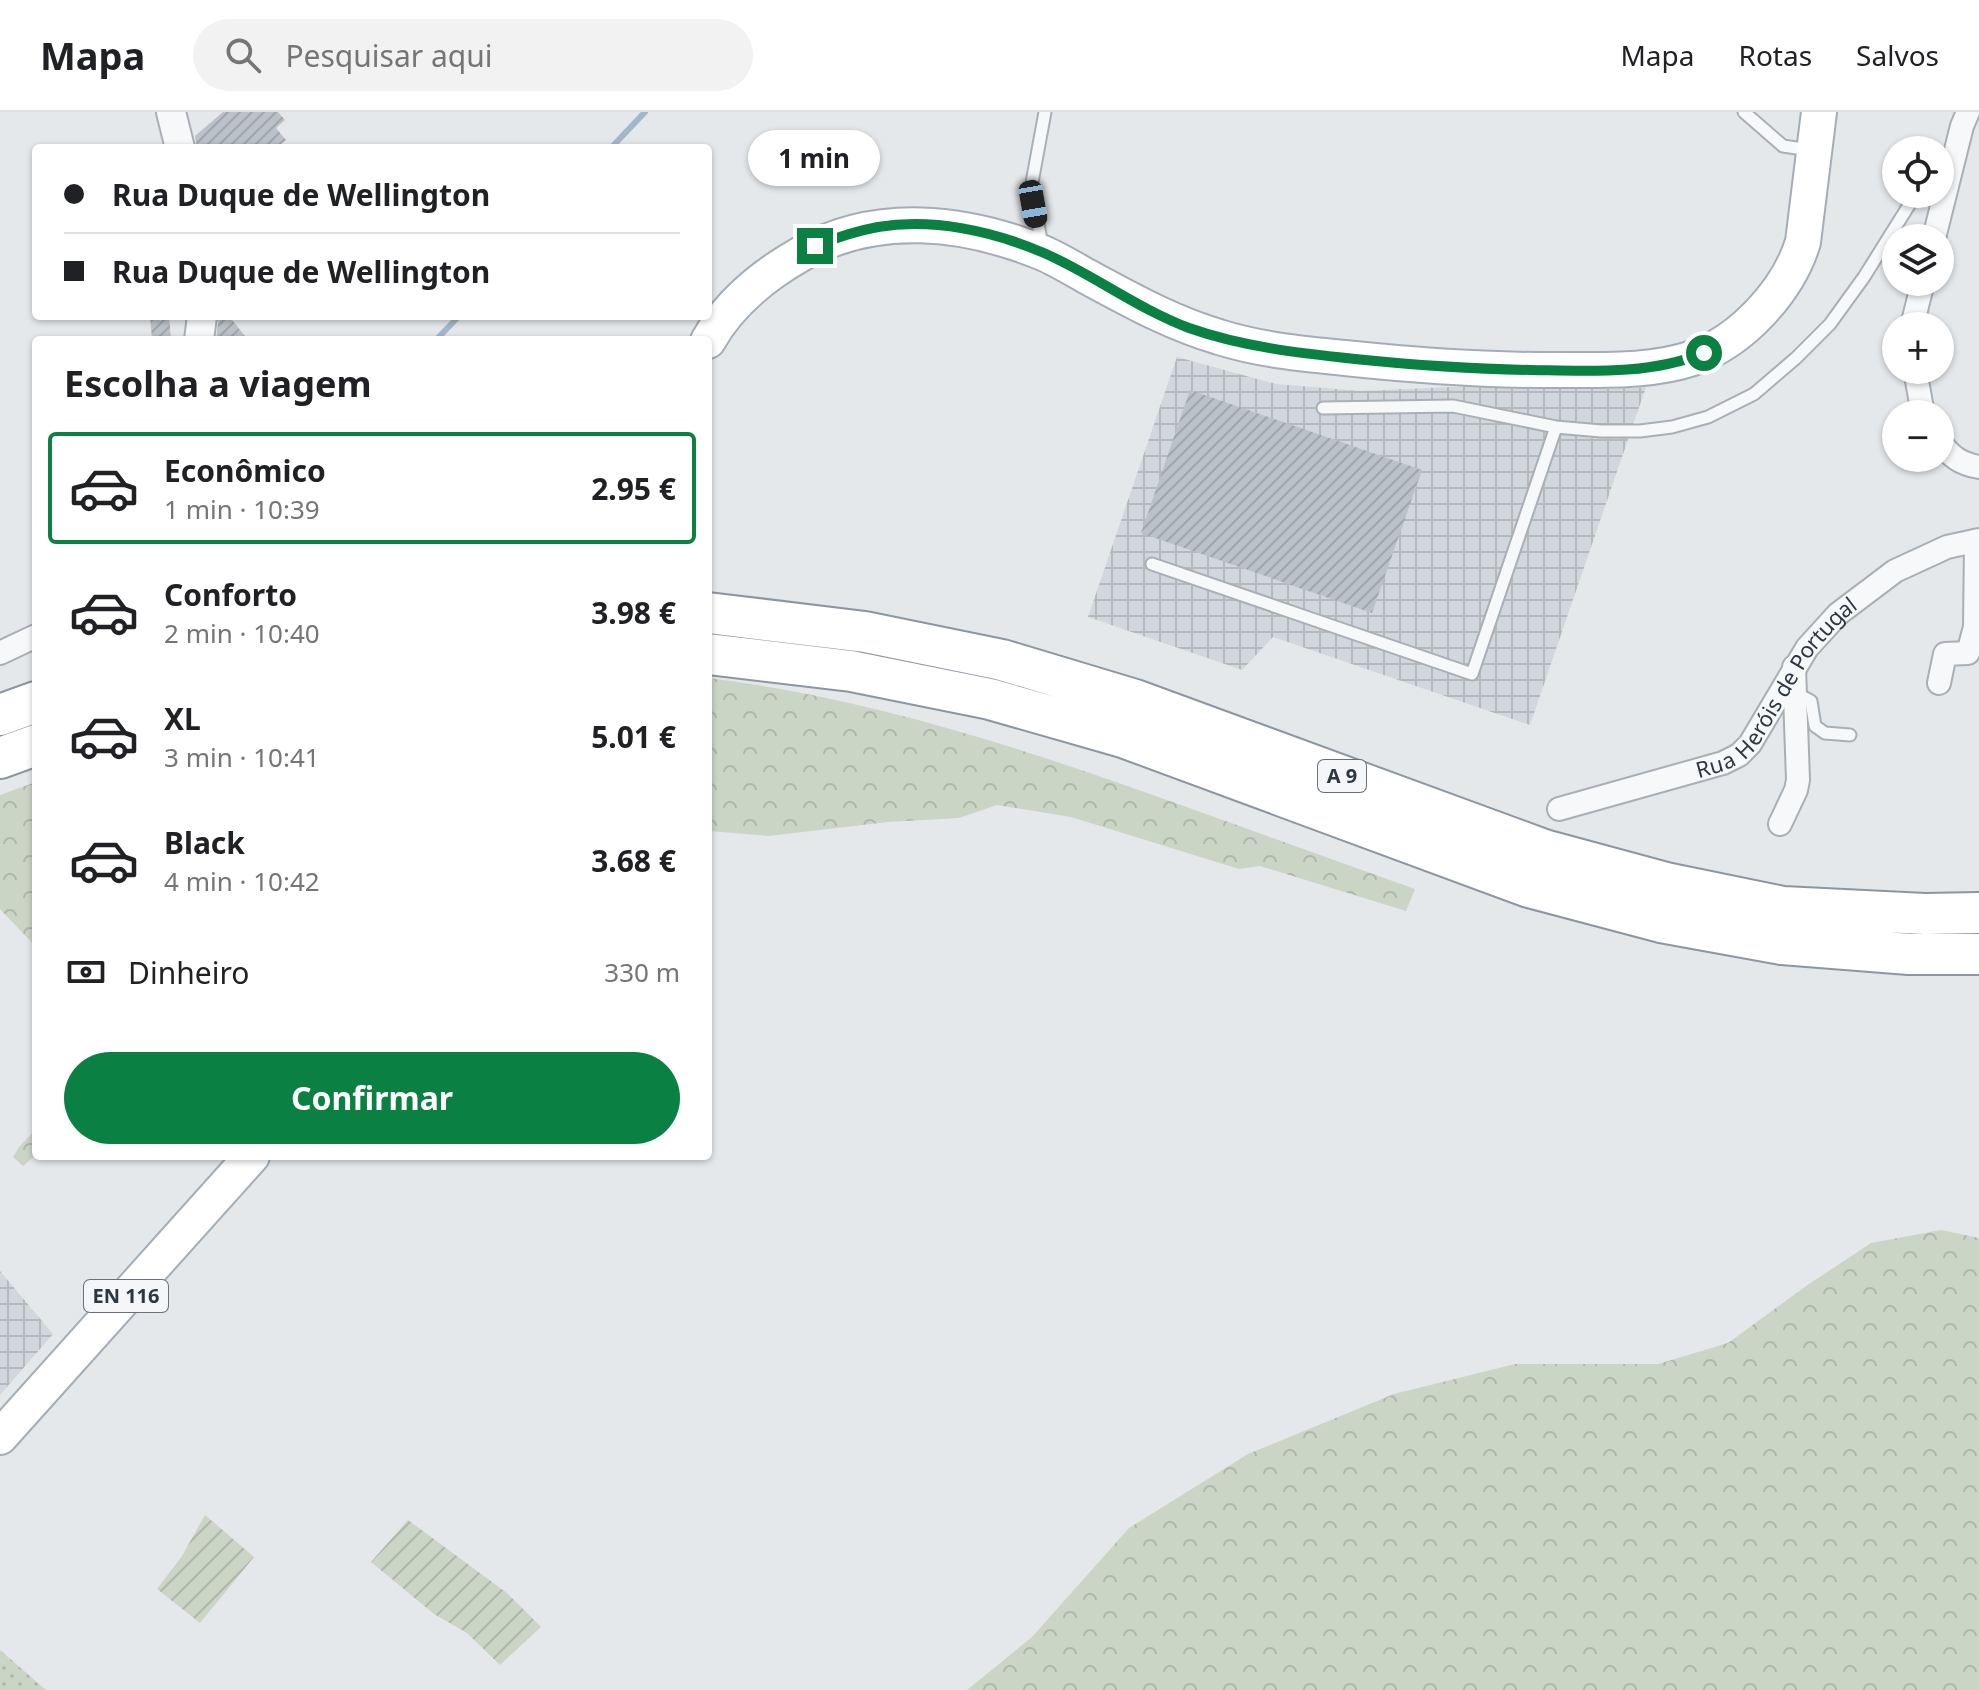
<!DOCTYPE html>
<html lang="pt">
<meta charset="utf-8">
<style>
body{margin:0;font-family:"Noto Sans",sans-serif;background:#f2f2f2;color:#202124;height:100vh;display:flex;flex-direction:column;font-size:30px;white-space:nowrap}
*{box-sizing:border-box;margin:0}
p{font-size:26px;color:#757577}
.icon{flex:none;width:44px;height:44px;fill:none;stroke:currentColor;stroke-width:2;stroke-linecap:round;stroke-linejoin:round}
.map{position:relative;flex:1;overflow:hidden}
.details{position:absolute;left:32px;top:224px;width:680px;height:824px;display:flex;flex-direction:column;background:#fff;border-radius:8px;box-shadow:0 2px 6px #0004}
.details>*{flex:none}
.guide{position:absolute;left:32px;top:32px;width:680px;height:176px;border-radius:8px;box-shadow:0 2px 6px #0004;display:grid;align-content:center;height:176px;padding:0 32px;background:#fff}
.buttons{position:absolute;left:1882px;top:24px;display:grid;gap:16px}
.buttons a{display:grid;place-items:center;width:72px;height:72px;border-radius:50%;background:#fff;box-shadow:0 2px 6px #0004;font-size:40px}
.end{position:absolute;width:36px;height:36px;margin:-18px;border:10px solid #0b8043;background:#fff;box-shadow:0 0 0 4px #fff}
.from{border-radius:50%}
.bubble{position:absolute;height:56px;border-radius:28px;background:#fff;box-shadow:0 2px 6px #0004;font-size:26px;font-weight:700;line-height:56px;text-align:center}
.car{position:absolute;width:24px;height:48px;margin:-24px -12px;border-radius:10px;box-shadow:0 0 6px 2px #0007;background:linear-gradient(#222 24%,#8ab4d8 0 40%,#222 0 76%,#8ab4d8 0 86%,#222 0)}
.guide b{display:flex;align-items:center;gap:28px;height:76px;font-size:30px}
.guide b+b{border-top:2px solid #e0e0e0}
.guide i{width:20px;height:20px;background:#202124}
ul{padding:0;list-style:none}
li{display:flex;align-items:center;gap:24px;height:112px;margin:0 16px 12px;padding:0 16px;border:4px solid transparent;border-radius:8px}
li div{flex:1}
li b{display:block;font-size:30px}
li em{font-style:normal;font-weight:700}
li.active{border-color:#0b8043}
li>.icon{width:72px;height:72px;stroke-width:1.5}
h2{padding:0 32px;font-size:36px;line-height:96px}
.pay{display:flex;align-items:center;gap:20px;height:88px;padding:0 32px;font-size:30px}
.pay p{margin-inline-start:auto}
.button{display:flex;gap:16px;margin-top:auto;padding:16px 32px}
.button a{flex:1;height:92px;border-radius:48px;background:#0b8043;color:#fff;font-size:32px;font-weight:700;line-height:92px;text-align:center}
header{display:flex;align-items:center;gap:48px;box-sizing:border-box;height:112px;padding:0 40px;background:#fff;border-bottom:2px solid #e0e0e0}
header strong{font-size:38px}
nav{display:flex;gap:44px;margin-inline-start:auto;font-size:28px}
.search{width:560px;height:72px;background:#f2f2f2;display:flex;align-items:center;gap:20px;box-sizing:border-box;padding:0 28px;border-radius:44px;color:#757577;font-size:30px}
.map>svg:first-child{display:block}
</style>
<header>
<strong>Mapa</strong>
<div class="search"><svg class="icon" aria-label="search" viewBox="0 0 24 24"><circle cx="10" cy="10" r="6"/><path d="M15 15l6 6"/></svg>Pesquisar aqui</div>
<nav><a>Mapa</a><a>Rotas</a><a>Salvos</a></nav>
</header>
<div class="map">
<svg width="1979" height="1578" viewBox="0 0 1979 1578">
<defs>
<pattern id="industrial-grid" width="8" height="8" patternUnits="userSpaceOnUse" patternTransform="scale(2)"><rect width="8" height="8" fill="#d2d7dd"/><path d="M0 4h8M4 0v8" fill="none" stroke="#b4b9bf"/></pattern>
<pattern id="grass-dots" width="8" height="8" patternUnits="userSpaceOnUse" patternTransform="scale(2)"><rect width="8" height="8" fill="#cbd5c6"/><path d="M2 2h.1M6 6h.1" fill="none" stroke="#aeb7ab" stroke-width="1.8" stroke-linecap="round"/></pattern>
<pattern id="forest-crowns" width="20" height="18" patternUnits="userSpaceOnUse" patternTransform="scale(2)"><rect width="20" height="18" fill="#cbd5c6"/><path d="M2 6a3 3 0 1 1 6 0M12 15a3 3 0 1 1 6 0" fill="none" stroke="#aeb7ab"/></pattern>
<pattern id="garden-furrows" width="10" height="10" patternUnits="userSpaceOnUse" patternTransform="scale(2)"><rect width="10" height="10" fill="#cbd5c6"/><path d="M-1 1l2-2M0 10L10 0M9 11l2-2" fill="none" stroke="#aeb7ab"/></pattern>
<pattern id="building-hatch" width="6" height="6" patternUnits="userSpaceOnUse" patternTransform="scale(2)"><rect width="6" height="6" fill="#bbc1c8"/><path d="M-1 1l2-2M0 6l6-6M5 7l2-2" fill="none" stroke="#a1a6ad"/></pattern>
</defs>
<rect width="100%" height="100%" fill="#e4e8eb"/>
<path fill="url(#industrial-grid)" d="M 1177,245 L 1276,272 L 1361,279 L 1473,274 L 1613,277 L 1646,275 L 1530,613 L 1273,525 L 1242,558 L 1088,505 Z
M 0,1159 L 53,1222 L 0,1283 Z"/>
<path fill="url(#grass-dots)" d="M 0,1538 L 46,1578 L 0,1578 Z"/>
<path fill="url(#forest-crowns)" d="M 708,566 C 864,585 1016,634 1164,687 C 1248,717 1331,747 1415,777 L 1406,799 L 1260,754 L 1239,757 L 1071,705 L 997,693 L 959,706 L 888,710 L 769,724 L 708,719 Z
M 36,670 L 36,835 L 0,797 L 0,683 Z
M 36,1017 L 36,1043 L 23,1054 L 13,1045 L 19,1035 Z
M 1941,1118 L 1979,1126 L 1979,1578 L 967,1578 L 1032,1525 L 1129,1416 L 1248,1342 L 1394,1282 L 1515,1252 L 1658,1252 L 1728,1231 L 1809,1172 L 1871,1131 Z"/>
<path fill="url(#garden-furrows)" d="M 205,1403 L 254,1445 L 200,1511 L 157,1477 L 182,1444 Z
M 408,1408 L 507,1481 L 541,1515 L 500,1553 L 467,1521 L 434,1502 L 371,1450 Z"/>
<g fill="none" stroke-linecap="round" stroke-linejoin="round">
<path stroke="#a1b8ca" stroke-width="6" d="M 611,36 L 645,0
M 436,228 L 459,204"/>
</g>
<path fill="url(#building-hatch)" d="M 223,0 L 278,0 L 285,8 L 276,16 L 286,28 L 276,36 L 197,36 L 195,24 Z
M 150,204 L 169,204 L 171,228 L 152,228 Z
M 219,204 L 229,204 L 248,228 L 216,228 Z
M 1190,278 L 1422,358 L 1372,501 L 1141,421 Z"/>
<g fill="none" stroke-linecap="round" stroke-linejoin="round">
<g stroke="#a9afb5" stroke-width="15">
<path id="service" d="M 1744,0 L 1783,34 L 1810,38
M 1042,133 L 1031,76 L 1045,0
M 1323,296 L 1453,294 L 1556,315 L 1601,319 L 1640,319 L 1672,315 L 1708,305 L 1754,282 L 1796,246 L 1830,212 L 1864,165 L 1916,82
M 1152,452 L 1472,562 L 1556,315
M 1796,581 L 1811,589 L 1815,614 L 1825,621 L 1850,623"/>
</g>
<g stroke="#a9afb5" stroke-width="26">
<g id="minor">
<path d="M 1934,126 L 1962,14 L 1968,0"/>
<path d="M 1912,214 L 1923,170"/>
<path d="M 1915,258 L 1923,302"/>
<path d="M 1940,330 C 1951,345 1961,352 1979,355"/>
<path d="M 0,541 L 36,524"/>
<path d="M 1939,571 L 1945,542 L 1968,541 L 1975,515 L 1976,429"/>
<path id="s1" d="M 1559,697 L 1723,651 L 1739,643 L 1750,632 L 1807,536 L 1838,502 L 1895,459 L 1947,435 L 1979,428"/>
<path d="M 1780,712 L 1796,678 L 1798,668 L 1794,555"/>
</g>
</g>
<g stroke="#a9afb5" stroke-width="32">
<path id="tertiary" d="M 171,0 L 180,36
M 199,228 L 202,204"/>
</g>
<g stroke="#a4adb7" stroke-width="38">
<path id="primary" d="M 708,229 C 729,191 764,163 801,142 C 876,99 965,109 1043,141 C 1057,147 1072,156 1086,164 C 1129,187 1171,211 1219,225 C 1260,238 1303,242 1345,246 C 1420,254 1496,259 1571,258 C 1611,258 1655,259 1693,246 C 1742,229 1788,179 1803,130 L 1819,0
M 0,1325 L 252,1044"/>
</g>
<g stroke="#8c96a2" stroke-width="44">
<path id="motorway" d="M 708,501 L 865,520 L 1002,548 L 1135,588 L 1544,738 L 1666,771 L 1783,795 L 1925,802 L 1979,801
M 708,542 L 851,559 L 990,587 L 1123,625 L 1529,775 L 1661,810 L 1782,832 L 1909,842 L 1979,842
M 0,603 L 36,590
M 0,646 L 36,633"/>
</g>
<use href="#service" stroke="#f7f8fa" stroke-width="11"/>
<use href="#minor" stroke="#f7f8fa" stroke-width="22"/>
<use href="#tertiary" stroke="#f7f8fa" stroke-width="28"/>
<use href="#primary" stroke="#fff" stroke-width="34"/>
<use href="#motorway" stroke="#fff" stroke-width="40"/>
</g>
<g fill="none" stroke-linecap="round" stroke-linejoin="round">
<path stroke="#0b8043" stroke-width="10" d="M 815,134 C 835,126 856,119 878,115 C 933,106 993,119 1044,141 C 1094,163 1138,197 1189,216 C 1243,235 1299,241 1355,247 C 1414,253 1472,257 1531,258 C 1588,259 1650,263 1704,241"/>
</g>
<g text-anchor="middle" stroke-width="6" stroke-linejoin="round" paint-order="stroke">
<g fill="#f4f6f9" stroke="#68707a" stroke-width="2">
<rect x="1318" y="648" width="48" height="32" rx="6"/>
<rect x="84" y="1168" width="84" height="32" rx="6"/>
</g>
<g font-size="20" font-weight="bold" fill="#2c3743">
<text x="1342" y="671">A 9</text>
<text x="126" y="1191">EN 116</text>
</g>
<g font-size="22" fill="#2c3743" stroke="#f4f6f9">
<text dy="8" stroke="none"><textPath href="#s1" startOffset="262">Rua Heróis de Portugal</textPath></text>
</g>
</g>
</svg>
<div class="buttons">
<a><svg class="icon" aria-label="locate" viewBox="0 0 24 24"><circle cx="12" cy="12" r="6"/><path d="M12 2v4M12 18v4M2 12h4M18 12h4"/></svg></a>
<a><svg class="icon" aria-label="layers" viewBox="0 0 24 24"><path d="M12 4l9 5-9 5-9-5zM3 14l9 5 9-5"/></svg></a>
<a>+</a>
<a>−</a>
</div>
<i class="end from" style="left:1704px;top:241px"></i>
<i class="end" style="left:815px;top:134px"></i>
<div class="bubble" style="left:748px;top:18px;width:132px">1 min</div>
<i class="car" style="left:1033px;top:92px;rotate:170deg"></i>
<div class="guide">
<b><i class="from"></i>Rua Duque de Wellington</b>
<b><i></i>Rua Duque de Wellington</b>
</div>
<section class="details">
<h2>Escolha a viagem</h2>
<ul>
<li class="active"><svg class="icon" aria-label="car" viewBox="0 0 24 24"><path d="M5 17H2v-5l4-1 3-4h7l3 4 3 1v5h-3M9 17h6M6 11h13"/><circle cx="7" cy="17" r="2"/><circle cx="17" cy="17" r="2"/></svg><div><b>Econômico</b><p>1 min · 10:39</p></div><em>2.95 €</em></li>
<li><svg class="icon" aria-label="car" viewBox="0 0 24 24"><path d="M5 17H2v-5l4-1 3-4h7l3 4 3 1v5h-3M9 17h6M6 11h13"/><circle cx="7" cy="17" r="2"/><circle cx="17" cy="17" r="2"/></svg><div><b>Conforto</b><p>2 min · 10:40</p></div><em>3.98 €</em></li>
<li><svg class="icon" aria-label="car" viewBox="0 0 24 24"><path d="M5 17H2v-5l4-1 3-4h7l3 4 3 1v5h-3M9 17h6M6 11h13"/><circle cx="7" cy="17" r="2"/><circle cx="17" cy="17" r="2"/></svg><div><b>XL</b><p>3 min · 10:41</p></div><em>5.01 €</em></li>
<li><svg class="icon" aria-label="car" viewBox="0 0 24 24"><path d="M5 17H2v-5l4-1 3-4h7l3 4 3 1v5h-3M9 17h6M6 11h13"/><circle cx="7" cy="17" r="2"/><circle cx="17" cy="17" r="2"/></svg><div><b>Black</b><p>4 min · 10:42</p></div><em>3.68 €</em></li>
</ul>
<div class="pay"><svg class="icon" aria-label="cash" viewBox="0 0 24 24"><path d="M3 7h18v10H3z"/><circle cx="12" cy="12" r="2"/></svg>Dinheiro<p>330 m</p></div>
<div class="button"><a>Confirmar</a></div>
</section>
</div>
